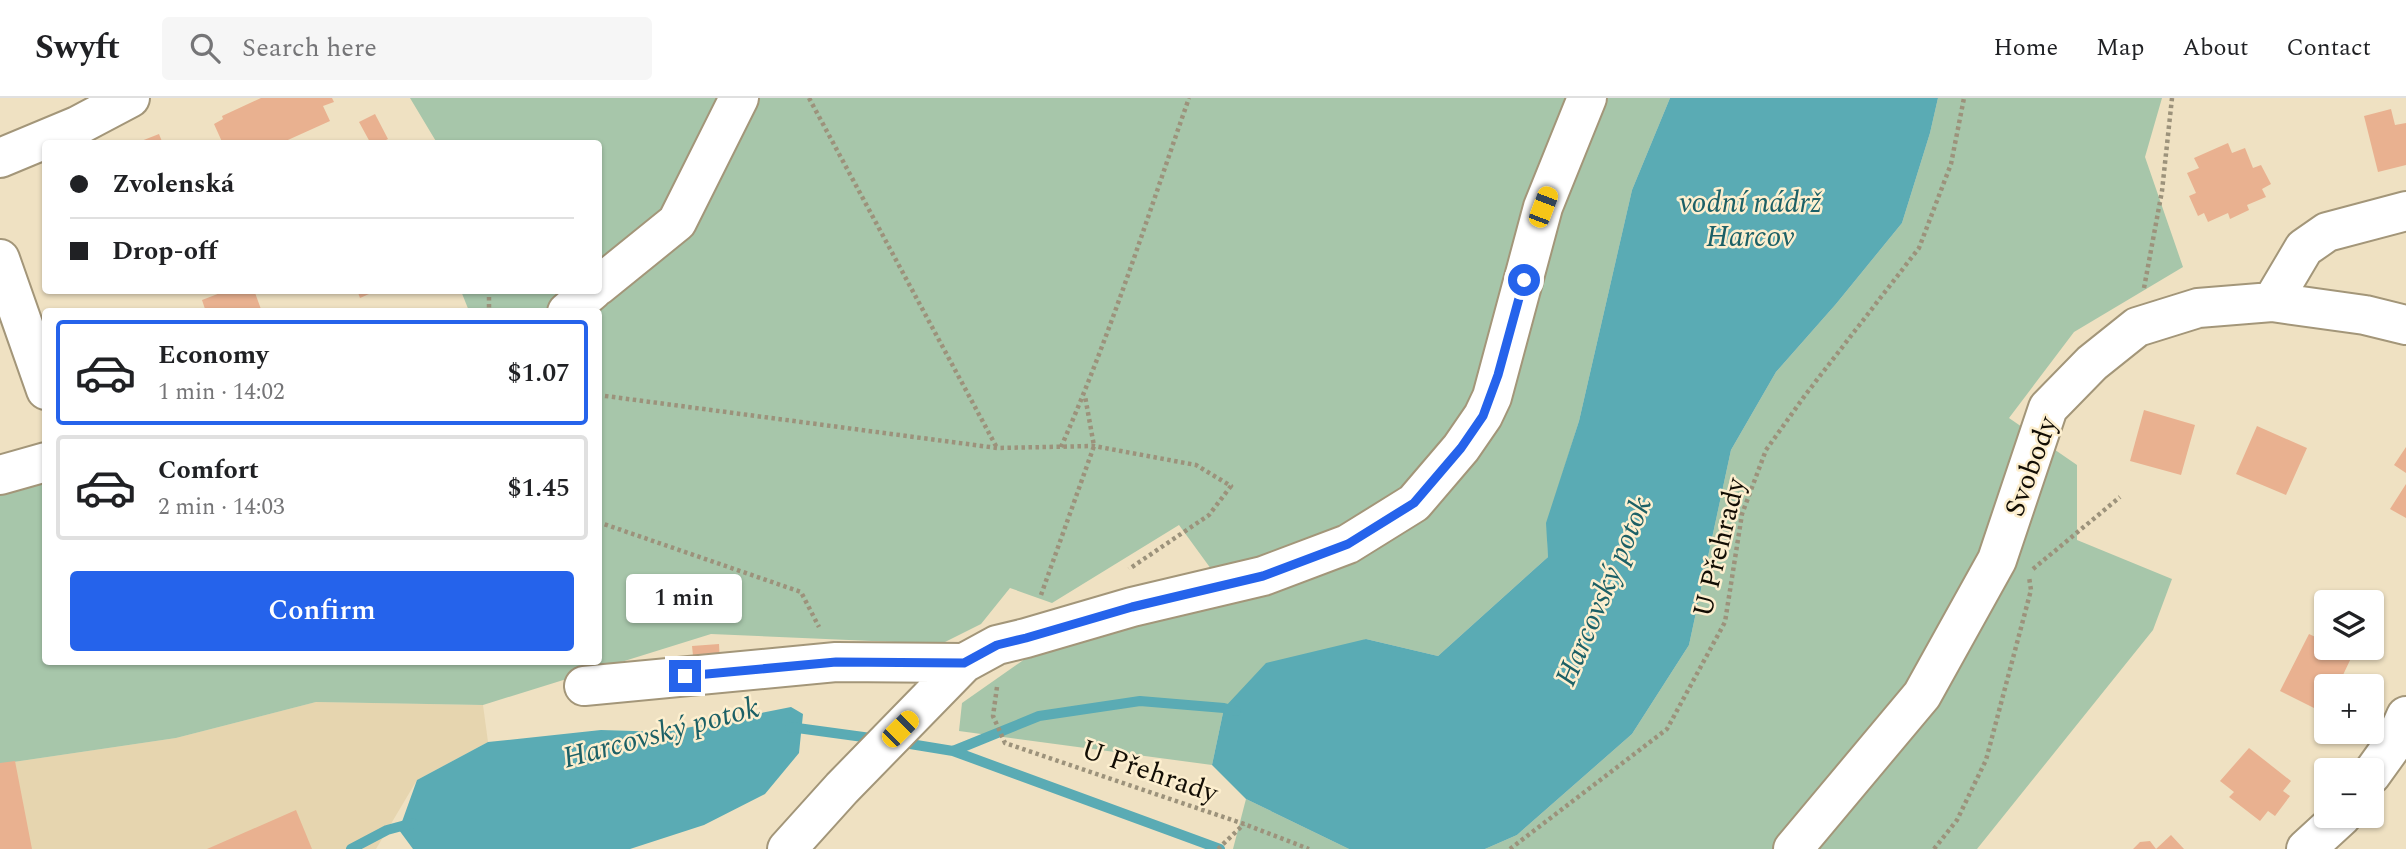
<!DOCTYPE html>
<meta charset="utf-8">
<style>
body{margin:0;font-family:Spectral,serif;background:#f6f6f6;color:#202124;height:100vh;display:flex;flex-direction:column;font-size:26px;white-space:nowrap}
*{box-sizing:border-box;margin:0}
p{font-size:23px;color:#757577}
.icon{flex:none;width:38px;height:38px;fill:none;stroke:currentColor;stroke-width:2;stroke-linecap:round;stroke-linejoin:round}
.map{position:relative;flex:1;overflow:hidden}
.sheet{position:absolute;left:42px;top:210px;width:560px;height:357px;display:flex;flex-direction:column;background:#fff;border-radius:7px;box-shadow:0 2px 5px #0004}
.sheet>*{flex:none}
.guide{position:absolute;left:42px;top:42px;width:560px;height:154px;border-radius:7px;box-shadow:0 2px 5px #0004;display:grid;align-content:center;height:154px;padding:0 28px;background:#fff}
.controls{position:absolute;left:2314px;top:492px;display:grid;gap:14px}
.controls a{display:grid;place-items:center;width:70px;height:70px;border-radius:7px;background:#fff;box-shadow:0 2px 5px #0004;font-size:35px}
.end{position:absolute;width:32px;height:32px;margin:-16px;border:9px solid #2563eb;background:#fff;box-shadow:0 0 0 4px #fff}
.from{border-radius:50%}
.bubble{position:absolute;height:49px;border-radius:7px;background:#fff;box-shadow:0 2px 5px #0004;font-size:23px;font-weight:600;line-height:49px;text-align:center}
.car{position:absolute;width:21px;height:42px;margin:-21px -10px;border-radius:9px;box-shadow:0 0 5px 2px #0007;background:linear-gradient(#f5c518 24%,#345 0 40%,#f5c518 0 76%,#345 0 86%,#f5c518 0)}
.guide b{display:flex;align-items:center;gap:24px;height:66px;font-size:26px}
.guide b+b{border-top:2px solid #e0e0e0}
.guide i{width:18px;height:18px;background:#202124}
ul{padding:12px 0 0;list-style:none}
li{display:flex;align-items:center;gap:21px;height:105px;margin:0 14px 10px;padding:0 14px;border:4px solid #e0e0e0;border-radius:7px}
li div{flex:1}
li b{display:block;font-size:26px}
li em{font-style:normal;font-weight:600}
li.active{border-color:#2563eb}
li>.icon{width:63px;height:63px;stroke-width:1.5}
.primary-button{display:flex;gap:14px;margin-top:auto;padding:14px 28px}
.primary-button a{flex:1;height:80px;border-radius:7px;background:#2563eb;color:#fff;font-size:28px;font-weight:600;line-height:80px;text-align:center}
header{display:flex;align-items:center;gap:42px;box-sizing:border-box;height:98px;padding:0 35px;background:#fff;border-bottom:2px solid #e0e0e0}
header strong{font-size:33px}
nav{display:flex;gap:38px;margin-inline-start:auto;font-size:24px}
.search{width:490px;height:63px;background:#f6f6f6;display:flex;align-items:center;gap:18px;box-sizing:border-box;padding:0 24px;border-radius:7px;color:#757577;font-size:26px}
.map>svg:first-child{display:block}
</style>
<header>
<strong>Swyft</strong>
<div class="search"><svg class="icon" aria-label="search" viewBox="0 0 24 24"><circle cx="10" cy="10" r="6"/><path d="M15 15l6 6"/></svg>Search here</div>
<nav><a>Home</a><a>Map</a><a>About</a><a>Contact</a></nav>
</header>
<div class="map">
<svg width="2406" height="751" viewBox="0 0 2406 751">
<rect width="100%" height="100%" fill="#efe1c2"/>
<path fill="#e6d5af" d="M 316,604 L 483,607 L 488,644 L 417,682 L 376,751 L 0,751 L 0,666 L 176,640 Z"/>
<path fill="#a7c6aa" d="M 410,0 L 1579,0 L 1479,298 L 1409,392 L 1336,436 L 1214,475 L 1179,427 L 1052,505 L 1010,490 L 981,526 L 941,546 L 711,536 L 483,607 L 316,604 L 176,640 L 0,666 L 0,377 L 45,364 L 46,564 L 598,564 L 598,214 L 469,213 L 461,193 L 598,192 L 598,46 L 437,45 Z
M 1601,0 L 1670,0 L 1632,92 L 1579,323 L 1547,425 L 1548,459 L 1438,558 L 1366,541 L 1224,610 L 1212,667 L 959,633 L 962,605 L 1042,549 L 1427,411 Z
M 1938,0 L 2162,0 L 2145,59 L 2183,169 L 2074,234 L 2009,320 L 2077,367 L 2077,442 L 2172,481 L 2153,532 L 1977,751 L 1485,751 L 1517,737 L 1632,636 L 1689,547 L 1731,352 L 1776,274 L 1836,206 L 1902,125 L 1930,35 Z
M 1246,701 L 1349,751 L 1233,751 Z"/>
<path fill="#5aabb4" d="M 1670,0 L 1938,0 L 1930,35 L 1902,125 L 1836,206 L 1776,274 L 1731,352 L 1689,547 L 1632,636 L 1517,737 L 1485,751 L 1349,751 L 1246,701 L 1212,667 L 1224,610 L 1266,565 L 1366,541 L 1438,558 L 1548,459 L 1546,425 L 1579,323 L 1632,92 Z
M 791,609 L 803,616 L 799,655 L 765,696 L 704,727 L 630,751 L 413,751 L 399,732 L 417,682 L 488,644 L 601,632 L 666,634 Z"/>
<g fill="none" stroke-linecap="round" stroke-linejoin="round">
<path stroke="#5aabb4" stroke-width="10" d="M 790,629 L 878,641
M 898,644 L 953,653 L 1039,618 L 1140,603 L 1224,610 L 1236,613
M 953,653 L 1220,751
M 351,751 L 387,732 L 413,725"/>
</g>
<path fill="#e9b190" d="M 261,0 L 332,0 L 334,4 L 323,8 L 330,23 L 279,46 L 223,46 L 214,26 L 223,21 L 222,18 Z
M 2391,11 L 2395,27 L 2406,25 L 2406,67 L 2378,74 L 2364,18 Z
M 375,16 L 388,41 L 378,46 L 371,46 L 359,24 Z
M 159,36 L 163,46 L 136,46 L 136,45 Z
M 2228,45 L 2232,55 L 2245,50 L 2253,70 L 2261,67 L 2271,86 L 2262,91 L 2266,99 L 2247,107 L 2249,112 L 2230,121 L 2228,115 L 2208,124 L 2204,115 L 2198,118 L 2189,98 L 2196,95 L 2187,75 L 2199,70 L 2194,60 Z
M 228,192 L 254,192 L 262,214 L 206,214 L 202,202 Z
M 357,192 L 378,192 L 360,200 Z
M 2144,312 L 2195,327 L 2181,377 L 2130,363 Z
M 2257,328 L 2307,350 L 2286,397 L 2236,376 Z
M 2406,349 L 2406,375 L 2394,367 Z
M 2406,386 L 2406,420 L 2390,411 Z
M 2309,536 L 2326,544 L 2326,550 L 2336,550 L 2352,558 L 2343,577 L 2351,581 L 2347,588 L 2326,588 L 2326,616 L 2280,593 Z
M 719,546 L 720,565 L 694,567 L 692,548 Z
M 2249,650 L 2291,683 L 2283,693 L 2290,698 L 2275,718 L 2268,713 L 2260,723 L 2229,699 L 2234,694 L 2220,683 Z
M 15,663 L 32,751 L 0,751 L 0,665 Z
M 296,712 L 312,751 L 207,751 Z
M 2171,737 L 2184,751 L 2133,751 L 2140,744 L 2150,743 L 2156,751 Z"/>
<g fill="none" stroke-linecap="round" stroke-linejoin="round">
<g stroke="#a39679" stroke-width="42">
<path id="minor" d="M 0,60 L 77,28 L 130,0
M 0,161 L 46,292
M 598,188 L 677,124 L 739,0
M 2272,204 L 2304,150 L 2327,134 L 2406,113
M 567,214 L 593,192
M 0,377 L 46,364
M 584,588 L 836,564 L 964,565
M 2371,677 L 2394,645 L 2406,618
M 787,751 L 842,690 L 964,565 L 997,547 L 1026,540 L 1132,509 L 1263,478 L 1348,446 L 1414,405 L 1461,350 L 1483,318 L 1492,299 L 1543,109 L 1587,0
M 1793,751 L 1922,597 L 1997,462 L 2048,310 L 2092,265 L 2137,229 L 2198,210 L 2272,204 L 2365,217 L 2406,227
M 2306,751 L 2342,718"/>
</g>
<path stroke="#9c927b" stroke-width="4.5" stroke-dasharray="3.5 3.5" stroke-linecap="butt" d="M 809,0 L 997,350
M 2144,190 L 2162,93 L 2172,0
M 489,192 L 489,214
M 598,297 L 997,350 L 1094,348 L 1196,367 L 1231,388 L 1209,417 L 1129,471
M 1061,349 C 1111,236 1148,117 1189,0
M 598,424 L 801,494 L 819,529
M 2033,471 L 2120,399
M 1041,497 L 1094,348 L 1085,298
M 997,589 L 993,618 L 1005,645 L 1244,726 L 1309,751
M 1218,751 L 1244,726
M 1510,751 L 1667,631 L 1725,524 L 1742,416 L 1766,352 L 1806,296 L 1919,150 L 1951,66 L 1964,0
M 1934,751 L 1957,722 L 1986,662 L 2031,492 L 2029,479"/>
<use href="#minor" stroke="#fff" stroke-width="38"/>
</g>
<g fill="none" stroke-linecap="round" stroke-linejoin="round">
<path stroke="#2563eb" stroke-width="9" d="M 685,578 L 836,564 L 964,565 L 997,547 L 1026,540 L 1132,509 L 1263,478 L 1348,446 L 1414,405 L 1461,350 L 1483,318 L 1498,277 L 1524,182"/>
</g>
<g text-anchor="middle" stroke-width="5" stroke-linejoin="round" paint-order="stroke">
<g font-size="28" fill="#120d04" stroke="#fdefcf">
<text transform="translate(2030 368) rotate(-70)" y="10">Svobody</text>
<text transform="translate(1718 449) rotate(-76)" y="10">U Přehrady</text>
<text transform="translate(1150 672) rotate(19)" y="10">U Přehrady</text>
</g>
<g font-size="30" font-style="italic" fill="#1c6066" stroke="#fdefcf">
<text x="1750" y="114">vodní nádrž<tspan x="1750" dy="34">Harcov</tspan></text>
<text transform="translate(1603 493) rotate(-67)" y="10">Harcovský potok</text>
<text transform="translate(661 634) rotate(-15)" y="10">Harcovský potok</text>
</g>
</g>
</svg>
<div class="controls">
<a><svg class="icon" aria-label="layers" viewBox="0 0 24 24"><path d="M12 4l9 5-9 5-9-5zM3 14l9 5 9-5"/></svg></a>
<a>+</a>
<a>−</a>
</div>
<i class="end from" style="left:1524px;top:182px"></i>
<i class="end" style="left:685px;top:578px"></i>
<div class="bubble" style="left:626px;top:476px;width:116px">1 min</div>
<i class="car" style="left:1543px;top:109px;rotate:21deg"></i>
<i class="car" style="left:900px;top:631px;rotate:45deg"></i>
<div class="guide">
<b><i class="from"></i>Zvolenská</b>
<b><i></i>Drop-off</b>
</div>
<section class="sheet">
<ul>
<li class="active"><svg class="icon" aria-label="car" viewBox="0 0 24 24"><path d="M5 17H2v-5l4-1 3-4h7l3 4 3 1v5h-3M9 17h6M6 11h13"/><circle cx="7" cy="17" r="2"/><circle cx="17" cy="17" r="2"/></svg><div><b>Economy</b><p>1 min · 14:02</p></div><em>$1.07</em></li>
<li><svg class="icon" aria-label="car" viewBox="0 0 24 24"><path d="M5 17H2v-5l4-1 3-4h7l3 4 3 1v5h-3M9 17h6M6 11h13"/><circle cx="7" cy="17" r="2"/><circle cx="17" cy="17" r="2"/></svg><div><b>Comfort</b><p>2 min · 14:03</p></div><em>$1.45</em></li>
</ul>
<div class="primary-button"><a>Confirm</a></div>
</section>
</div>
